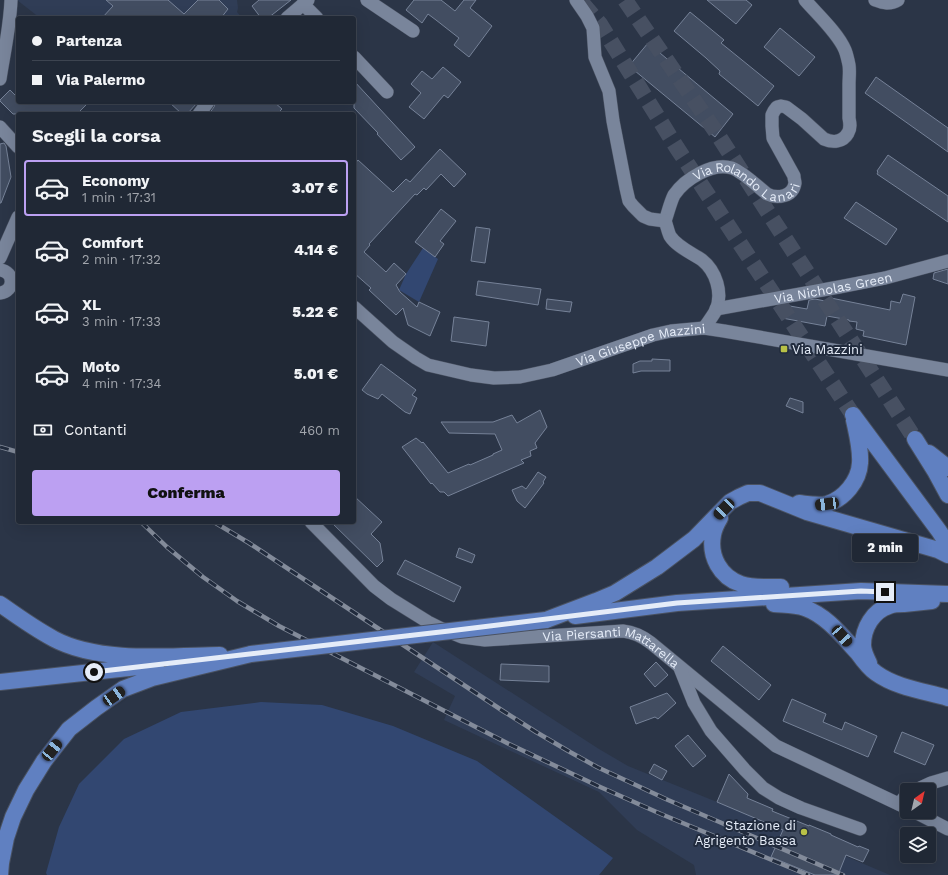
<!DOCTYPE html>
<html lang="it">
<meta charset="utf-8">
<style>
body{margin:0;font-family:"Work Sans",sans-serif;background:#28303d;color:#f1f3f6;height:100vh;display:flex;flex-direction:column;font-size:15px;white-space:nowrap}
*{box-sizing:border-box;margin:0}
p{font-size:13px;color:#a2a6ad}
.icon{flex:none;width:22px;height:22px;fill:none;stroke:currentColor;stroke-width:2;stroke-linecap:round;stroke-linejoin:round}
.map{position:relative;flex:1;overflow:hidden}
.details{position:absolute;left:16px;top:112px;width:340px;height:412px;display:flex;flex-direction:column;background:#202835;border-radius:4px;box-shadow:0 4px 16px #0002,0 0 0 1px #3d4450}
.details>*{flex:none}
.guide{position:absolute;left:16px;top:16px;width:340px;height:88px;border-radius:4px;box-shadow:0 4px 16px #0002,0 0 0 1px #3d4450;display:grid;align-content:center;height:88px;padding:0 16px;background:#202835}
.needle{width:26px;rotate:34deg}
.tools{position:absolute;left:900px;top:783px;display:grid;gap:8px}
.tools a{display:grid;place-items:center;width:36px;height:36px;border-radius:4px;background:#202835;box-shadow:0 4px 16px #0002,0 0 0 1px #3d4450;font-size:20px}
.end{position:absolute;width:18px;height:18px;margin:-9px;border:5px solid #e5ecf8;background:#111;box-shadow:0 0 0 2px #111}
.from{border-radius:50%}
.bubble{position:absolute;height:28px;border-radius:4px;background:#202835;box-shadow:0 4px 16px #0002,0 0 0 1px #3d4450;font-size:13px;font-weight:800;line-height:28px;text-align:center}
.car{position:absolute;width:12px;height:24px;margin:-12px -6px;border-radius:5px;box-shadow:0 0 3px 1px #0007;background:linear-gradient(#222 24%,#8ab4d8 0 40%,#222 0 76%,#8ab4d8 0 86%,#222 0)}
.guide b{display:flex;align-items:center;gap:14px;height:38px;font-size:15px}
.guide b+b{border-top:1px solid #3d4450}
.guide i{width:10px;height:10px;background:#f1f3f6}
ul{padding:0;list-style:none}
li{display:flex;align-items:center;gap:12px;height:56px;margin:0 8px 6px;padding:0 8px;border:2px solid transparent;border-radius:4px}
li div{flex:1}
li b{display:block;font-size:15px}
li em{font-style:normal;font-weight:800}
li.selected{border-color:#bca0f2}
li>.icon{width:36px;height:36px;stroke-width:1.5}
h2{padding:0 16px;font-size:18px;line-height:48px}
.pay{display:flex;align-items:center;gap:10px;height:44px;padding:0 16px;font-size:15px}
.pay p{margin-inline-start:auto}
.action{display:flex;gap:8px;margin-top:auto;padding:8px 16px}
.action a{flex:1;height:46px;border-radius:4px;background:#bca0f2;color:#111;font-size:16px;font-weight:800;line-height:46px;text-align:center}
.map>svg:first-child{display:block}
</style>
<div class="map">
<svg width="948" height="875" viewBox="0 0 948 875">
<rect width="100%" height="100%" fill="#2b3547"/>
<path fill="#303d56" d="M 17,0 L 237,0 L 238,8 L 237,12 L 242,18 L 40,18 Z
M 433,642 L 599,749 L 628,766 L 717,802 L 890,875 L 696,875 L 694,865 L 637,830 L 599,792 L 444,720 L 455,696 L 414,672 Z"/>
<path fill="#324771" d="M 423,248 L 438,259 L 419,302 L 399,290 L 406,274 Z
M 261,702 L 322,705 L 393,726 L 477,761 L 613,858 L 599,875 L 47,875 L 46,873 L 59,827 L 79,784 L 124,739 L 181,712 Z"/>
<path fill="#424d61" stroke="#768298" d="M 106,0 L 168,0 L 184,14 L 198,0 L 219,0 L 228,9 L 221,18 L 102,18 L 113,6 Z
M 259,0 L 291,0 L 268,18 L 261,18 L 252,6 Z
M 414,0 L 441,0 L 455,11 L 464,0 L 476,0 L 470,8 L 492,26 L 469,57 L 454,45 L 459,38 L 436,20 L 428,14 L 422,23 L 406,10 Z
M 707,0 L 746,0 L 752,5 L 736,24 Z
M 690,12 L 724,40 L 721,43 L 774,86 L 758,106 L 719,74 L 720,71 L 706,58 L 674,31 Z
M 780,28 L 815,57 L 799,76 L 764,47 Z
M 648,43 L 733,114 L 715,137 L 629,66 Z
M 443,67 L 461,82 L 448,98 L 444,95 L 424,119 L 409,107 L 421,93 L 411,84 L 422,71 L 432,79 Z
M 876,77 L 948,128 L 948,152 L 865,93 Z
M 354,81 L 415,147 L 401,160 L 377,134 L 378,133 L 354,108 Z
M 10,90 L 18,98 L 18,102 L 89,102 L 77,114 L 13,114 L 0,101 L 0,100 Z
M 169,102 L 198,102 L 187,114 L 182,114 Z
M 216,102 L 274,102 L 282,109 L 277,114 L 209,114 L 214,107 Z
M 4,143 L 6,146 L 11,177 L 1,203 L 0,203 L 0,144 Z
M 440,149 L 466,174 L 454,187 L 441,174 L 426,190 L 424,188 L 417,195 L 415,194 L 369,244 L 370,245 L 364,252 L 386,272 L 394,263 L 406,274 L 396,285 L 400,292 L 417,307 L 419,302 L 440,312 L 430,336 L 408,325 L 403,308 L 396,315 L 369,290 L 371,288 L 354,273 L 354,165 L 358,160 L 393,192 L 406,179 L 410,182 Z
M 888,155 L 948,196 L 948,222 L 877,174 L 878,172 L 877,171 Z
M 856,202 L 897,229 L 886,245 L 844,218 Z
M 441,209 L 456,221 L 440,241 L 444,244 L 435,257 L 415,242 Z
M 476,227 L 490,229 L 485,263 L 471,261 Z
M 948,269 L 948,284 L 933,279 L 934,273 Z
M 478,281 L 541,289 L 538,305 L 476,295 Z
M 903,294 L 915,297 L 906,345 L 863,336 L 864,331 L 856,329 L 857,322 L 849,321 L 849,320 L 827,316 L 825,326 L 782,318 L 784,305 L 807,309 L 809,300 L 815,299 L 830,302 L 831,298 L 890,310 L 891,301 L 900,303 Z
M 547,299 L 572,302 L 570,312 L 546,309 Z
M 454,317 L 489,322 L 486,346 L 451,341 Z
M 652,359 L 670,360 L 670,371 L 641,371 L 633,373 L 633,364 L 640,361 L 652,361 Z
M 381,364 L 416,390 L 412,395 L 417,398 L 410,414 L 405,412 L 382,394 L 378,399 L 367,394 L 362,390 Z
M 790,398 L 803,402 L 803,413 L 786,406 Z
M 540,410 L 547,427 L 535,443 L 537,448 L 530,451 L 531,456 L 521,460 L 524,463 L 448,496 L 444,492 L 440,492 L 432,483 L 431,484 L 402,447 L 416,438 L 422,443 L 423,442 L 448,473 L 469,464 L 470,465 L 493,455 L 493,454 L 502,450 L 495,434 L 449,433 L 441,422 L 493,422 L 512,415 L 517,423 Z
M 538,472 L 546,477 L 543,482 L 544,483 L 525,508 L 517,501 L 512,490 L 522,486 L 526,489 Z
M 354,496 L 382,522 L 371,534 L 380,543 L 383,561 L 377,567 L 331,522 L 354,522 Z
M 459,548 L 475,555 L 472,563 L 456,557 Z
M 405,560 L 461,587 L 454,602 L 397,574 Z
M 723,646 L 771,685 L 759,700 L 711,661 Z
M 656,662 L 668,675 L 655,687 L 644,674 Z
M 501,664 L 549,666 L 549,682 L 500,680 Z
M 667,693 L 676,703 L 658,719 L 655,717 L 636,724 L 630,707 Z
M 792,699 L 826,714 L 823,722 L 842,730 L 845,722 L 877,736 L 868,757 L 783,721 Z
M 902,732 L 934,745 L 925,765 L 894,752 Z
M 688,735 L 706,756 L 693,767 L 675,746 Z
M 654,764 L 667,771 L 662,780 L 649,773 Z
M 729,774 L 748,794 L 747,798 L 773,809 L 772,811 L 809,826 L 809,825 L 831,834 L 831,835 L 858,847 L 859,846 L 869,850 L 863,862 L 846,855 L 838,875 L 815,875 L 771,857 L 783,830 L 717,802 Z"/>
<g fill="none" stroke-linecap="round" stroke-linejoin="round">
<path stroke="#475062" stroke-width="16" stroke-dasharray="16 8" stroke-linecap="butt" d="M 625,0 L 714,129 L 915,439
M 582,3 L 600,24 L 677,148 L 853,415"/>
<g stroke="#4a5262" stroke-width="14">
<g id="minor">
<path d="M 367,0 L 413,31"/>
<path d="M 576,0 L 587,16 L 593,28 L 595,57 L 609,91 L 613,121 L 626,188 L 629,201 L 633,206 L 643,216 L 650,219 L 665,221"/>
<path d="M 875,0 C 883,3 890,5 898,0"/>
<path d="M 303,4 L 317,18"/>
<path d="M 287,18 L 308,0"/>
<path d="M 354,57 L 387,92"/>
<path d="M 0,79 C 4,53 10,27 11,0"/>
<path d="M 199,114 L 208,102"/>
<path d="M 0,127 L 18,147"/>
<path id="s1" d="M 665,221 C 668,213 670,203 674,195 C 685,179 712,162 732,168 C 743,172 758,187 767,194 C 777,199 793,197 795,183 C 795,181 794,179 794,176 L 773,138 L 772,126 L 772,115 L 774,111 L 777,107 L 781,106 L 786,107 L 802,119 L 824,139 C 833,143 843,142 848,133 C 851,128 850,123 849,118 C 849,106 849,95 849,84 C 849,78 850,71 849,65 C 848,60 847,55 845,50 C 838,33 817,14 805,0"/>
<path d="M 665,221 C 667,226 668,232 670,236 C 677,247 692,253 702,260 C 716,271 723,293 716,310 C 713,316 708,322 704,328"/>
<path d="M 0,258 L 18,217"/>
<path d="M 0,270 C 15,272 15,291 0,293"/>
<path id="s2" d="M 354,307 L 393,342 L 416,358 L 428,365 L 471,375 L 494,378 L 520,377 L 552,370 L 653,335 L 671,331 L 704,328 L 724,331 L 948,370"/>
<path id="s3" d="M 716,309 L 839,287 L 885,278 L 948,261"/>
<path id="s4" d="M 311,522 L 374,586 L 391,599 L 428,622 L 440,628 L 462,637 L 485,640 L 623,631 C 633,632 642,636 651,643 L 776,746 L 907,808"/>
<path d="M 680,668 L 694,703 L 711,731 L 745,770 L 763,788 L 779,798 L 801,808 L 860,829"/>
<path d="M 916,790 L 931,783 L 948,778"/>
<path d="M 899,804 L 907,794"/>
<path d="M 915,812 L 948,829"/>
</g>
</g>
<g stroke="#4a5262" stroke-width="18">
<path id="major" d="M 853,415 L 939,531 L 948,545
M 915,439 L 935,471 L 948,495
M 929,453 L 948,468
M 799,503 C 808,504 818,506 827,504 C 844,499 859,481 860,463 C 861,449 857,434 854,420
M 720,518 C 717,523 714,529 713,535 C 709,556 720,577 741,584 C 753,588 769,587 781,587
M 0,604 C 17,616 35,629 54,639 C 99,663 169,656 220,655
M 774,604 C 784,605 795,605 805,608 C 827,616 842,636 858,653 C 863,660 869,668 876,673 C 897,688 924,691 948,698
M 575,616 L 677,603 L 861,591 L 948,594
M 546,620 L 596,601 L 615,593 L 657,567 L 694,539 L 730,502 L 739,497 L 748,493 L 760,493 L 807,512 L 938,550 L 948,555
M 869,663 C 866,657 863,651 863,645 C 863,628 873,611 889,606 C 893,604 900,604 904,604 C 914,603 923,602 932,601
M 0,682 L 156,665
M 0,875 L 1,863 L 6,838 L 13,817 L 26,790 L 44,761 L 69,729 L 96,708 L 123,689 L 152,678 L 251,654"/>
</g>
<use href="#minor" stroke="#79859b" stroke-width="13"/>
<use href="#major" stroke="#6080c1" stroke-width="16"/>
<g stroke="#838b9a" stroke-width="4.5">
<path id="rail" d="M 0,447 L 18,452
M 141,522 L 167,547 L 203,577 L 237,601 L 279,626 L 509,744 L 598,786 L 661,814 L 808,875
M 214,522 L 249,543 L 379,629 L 503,711 L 536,732 L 570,752 L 597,767 L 668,800 L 843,875"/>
</g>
<use href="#rail" stroke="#212b3d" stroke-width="3" stroke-dasharray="9" stroke-linecap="butt"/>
<g stroke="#4a5262" stroke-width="18" stroke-linecap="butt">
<path id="major-bridge" d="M 251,654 L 546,620"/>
</g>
<use href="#major-bridge" stroke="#6080c1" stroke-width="16"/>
</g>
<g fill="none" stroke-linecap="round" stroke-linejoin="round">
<path stroke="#e5ecf8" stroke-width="5" d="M 94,672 L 449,631 L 677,603 L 861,591 L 885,592"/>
</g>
<g fill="#b8c147" stroke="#212b3d" stroke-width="1.5">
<rect x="780" y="345" width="8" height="8" rx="2"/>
<circle cx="804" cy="832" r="4"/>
</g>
<g text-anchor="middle" stroke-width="4" stroke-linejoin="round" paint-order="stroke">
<g font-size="13" fill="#e5ecf8" stroke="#212b3d">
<text dy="5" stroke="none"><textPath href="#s1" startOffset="114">Via Rolando Lanari</textPath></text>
<text dy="5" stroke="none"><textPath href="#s3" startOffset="119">Via Nicholas Green</textPath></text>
<text dy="5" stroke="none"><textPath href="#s2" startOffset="313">Via Giuseppe Mazzini</textPath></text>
<text dy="5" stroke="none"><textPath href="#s4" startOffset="346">Via Piersanti Mattarella</textPath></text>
</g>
<g font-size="13" fill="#e5ecf8" stroke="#212b3d" text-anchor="start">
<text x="792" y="354">Via Mazzini</text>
<text x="796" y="830" text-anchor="end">Stazione di<tspan x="796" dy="15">Agrigento Bassa</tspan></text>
</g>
</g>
</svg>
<div class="tools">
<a><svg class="needle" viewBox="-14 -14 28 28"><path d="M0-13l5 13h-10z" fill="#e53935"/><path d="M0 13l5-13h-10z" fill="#a2a6ad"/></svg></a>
<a><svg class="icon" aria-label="layers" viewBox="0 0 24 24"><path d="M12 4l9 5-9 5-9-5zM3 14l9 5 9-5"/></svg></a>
</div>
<i class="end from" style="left:94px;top:672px"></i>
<i class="end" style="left:885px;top:592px"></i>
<div class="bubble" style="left:852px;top:534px;width:66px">2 min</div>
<i class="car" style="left:827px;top:504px;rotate:263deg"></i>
<i class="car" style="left:724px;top:509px;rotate:224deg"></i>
<i class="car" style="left:842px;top:636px;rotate:138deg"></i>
<i class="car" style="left:114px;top:696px;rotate:56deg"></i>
<i class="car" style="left:52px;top:750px;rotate:39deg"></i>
<div class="guide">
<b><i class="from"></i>Partenza</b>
<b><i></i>Via Palermo</b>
</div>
<section class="details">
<h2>Scegli la corsa</h2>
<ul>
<li class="selected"><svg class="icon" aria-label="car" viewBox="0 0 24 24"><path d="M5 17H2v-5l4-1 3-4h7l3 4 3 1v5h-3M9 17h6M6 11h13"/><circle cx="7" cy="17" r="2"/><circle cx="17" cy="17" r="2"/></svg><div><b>Economy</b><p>1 min · 17:31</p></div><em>3.07 €</em></li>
<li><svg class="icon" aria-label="car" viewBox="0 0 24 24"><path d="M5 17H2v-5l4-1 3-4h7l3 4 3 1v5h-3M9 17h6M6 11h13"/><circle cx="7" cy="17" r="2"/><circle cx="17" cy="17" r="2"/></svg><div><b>Comfort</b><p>2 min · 17:32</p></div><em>4.14 €</em></li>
<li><svg class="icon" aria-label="car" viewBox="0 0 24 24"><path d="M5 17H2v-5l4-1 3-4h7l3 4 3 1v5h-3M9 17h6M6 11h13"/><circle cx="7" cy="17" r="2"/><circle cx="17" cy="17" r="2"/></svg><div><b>XL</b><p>3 min · 17:33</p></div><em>5.22 €</em></li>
<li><svg class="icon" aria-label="car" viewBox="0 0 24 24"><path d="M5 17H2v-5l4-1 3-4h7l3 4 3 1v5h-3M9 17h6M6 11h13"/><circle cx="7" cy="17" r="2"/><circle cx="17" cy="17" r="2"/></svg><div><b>Moto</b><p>4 min · 17:34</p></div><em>5.01 €</em></li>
</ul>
<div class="pay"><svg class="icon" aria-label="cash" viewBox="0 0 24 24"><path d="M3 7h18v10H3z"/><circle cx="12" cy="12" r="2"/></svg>Contanti<p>460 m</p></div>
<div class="action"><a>Conferma</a></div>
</section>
</div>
